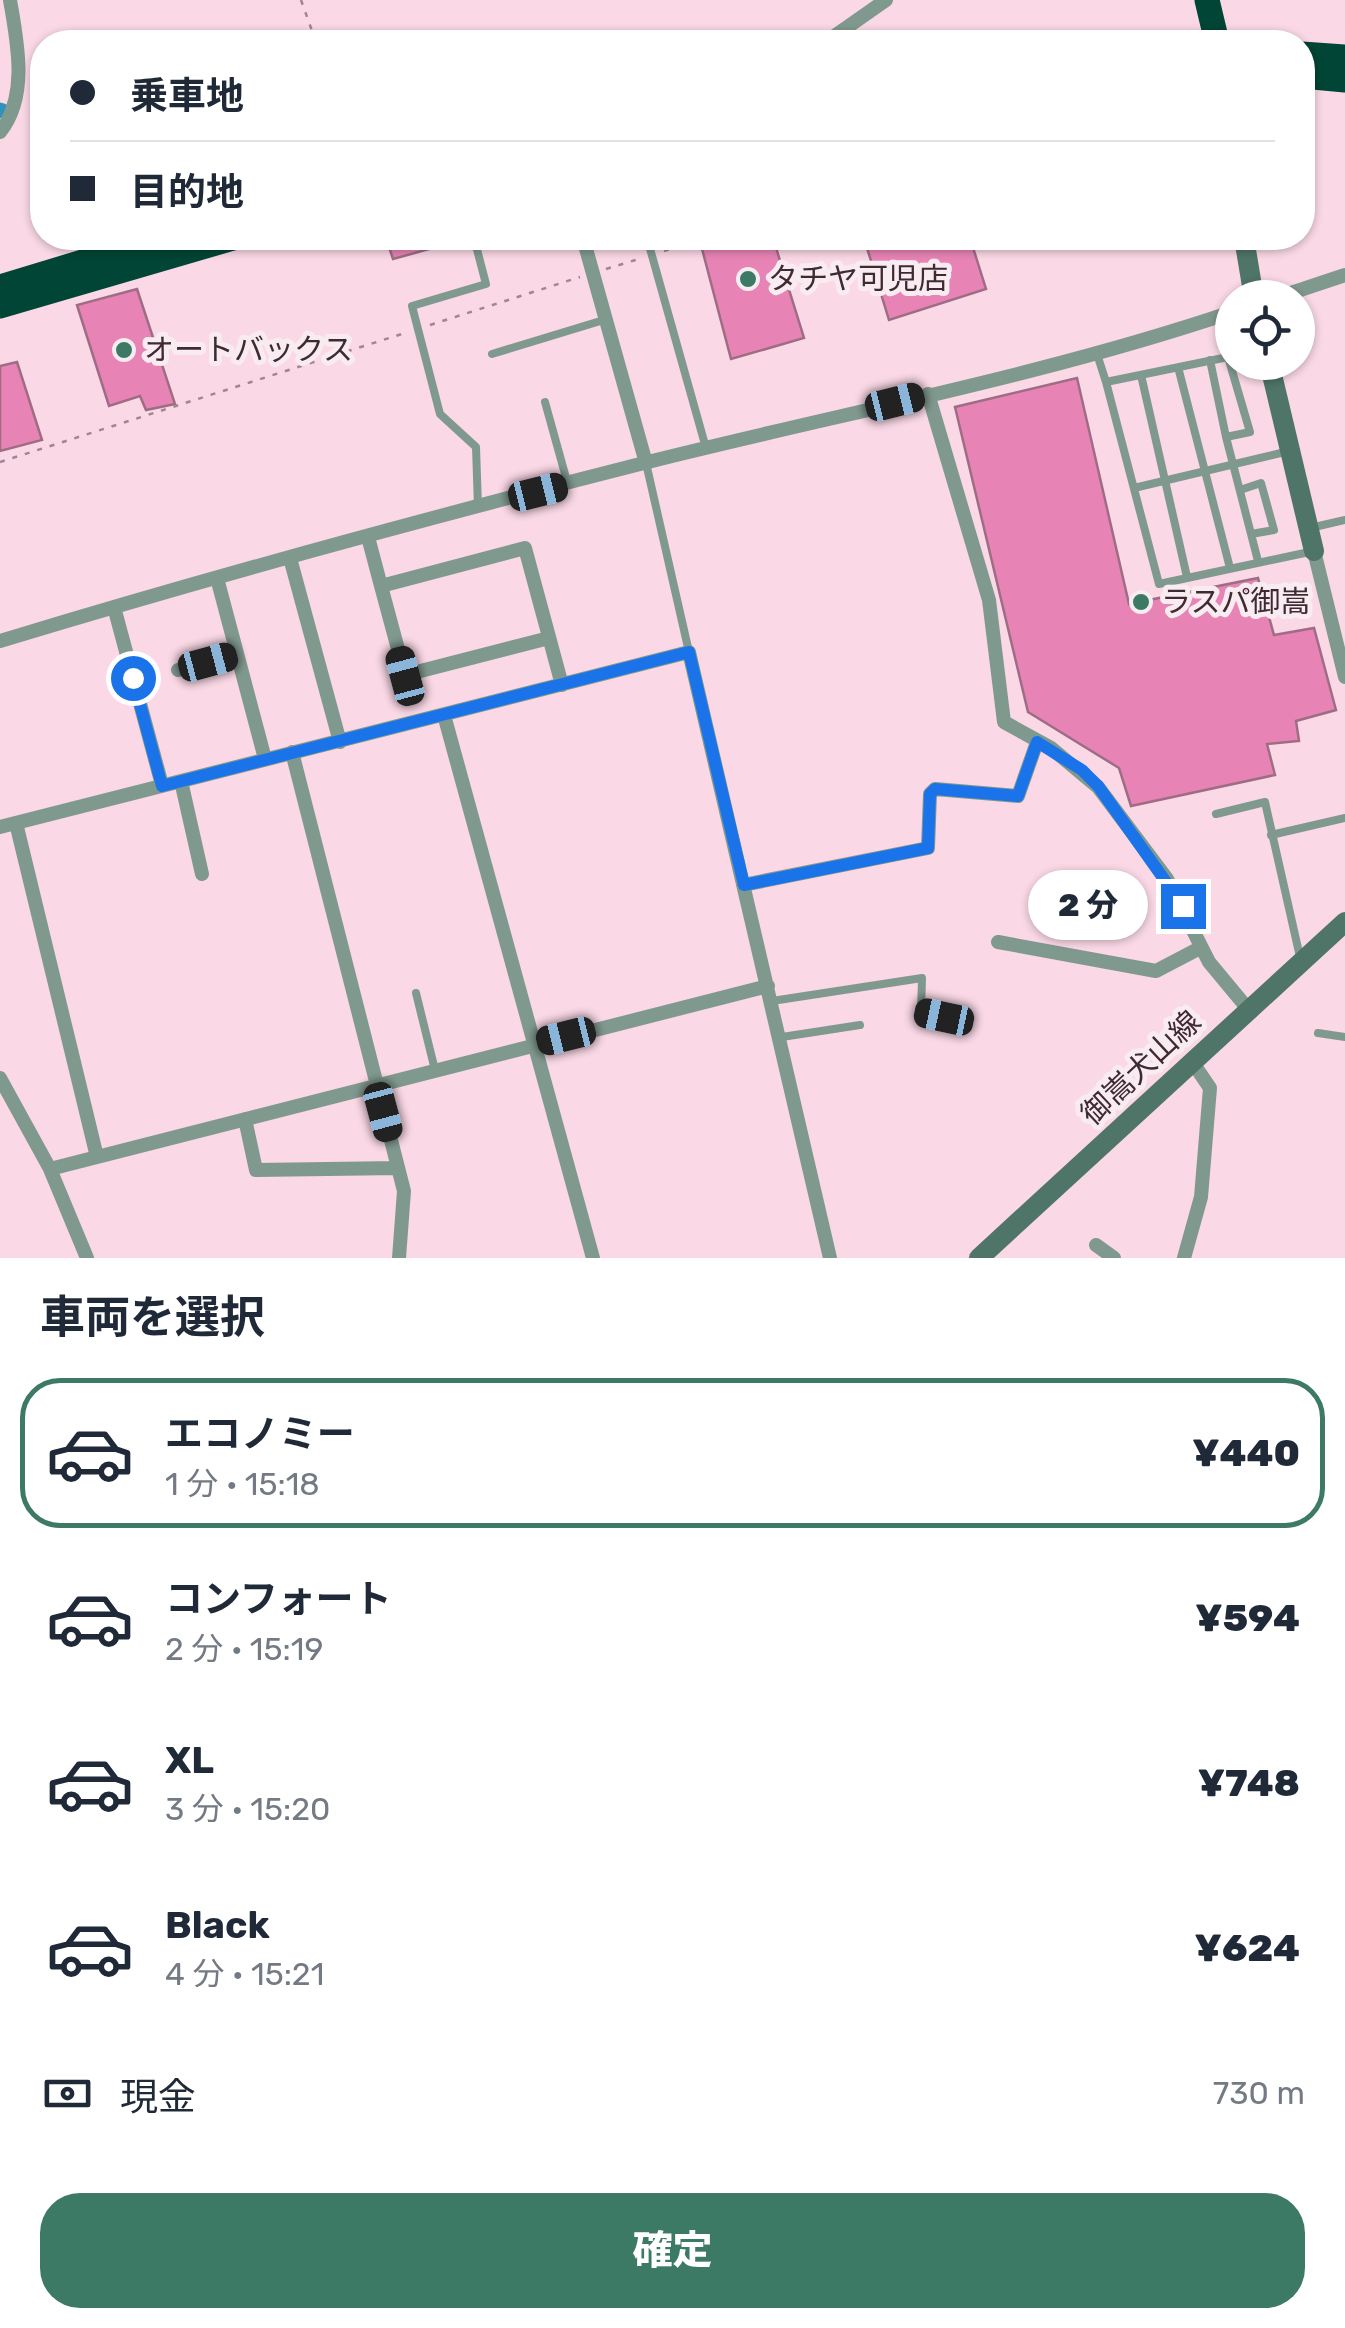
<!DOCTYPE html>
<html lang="ja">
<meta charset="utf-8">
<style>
body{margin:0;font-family:Rubik,"Noto Sans JP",sans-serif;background:#f2f2f3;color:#1f2937;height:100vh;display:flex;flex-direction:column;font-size:38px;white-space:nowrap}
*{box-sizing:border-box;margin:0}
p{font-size:32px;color:#747a83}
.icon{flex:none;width:55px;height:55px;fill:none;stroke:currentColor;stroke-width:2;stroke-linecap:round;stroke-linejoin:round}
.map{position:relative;height:1258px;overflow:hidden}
.sheet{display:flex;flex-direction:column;background:#fff;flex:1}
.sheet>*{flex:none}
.hud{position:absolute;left:30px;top:30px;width:1285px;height:220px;border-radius:40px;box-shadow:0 2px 8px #0004;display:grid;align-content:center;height:220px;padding:0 40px;background:#fff}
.controls{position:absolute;left:1215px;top:280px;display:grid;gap:20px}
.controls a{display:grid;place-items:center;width:100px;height:100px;border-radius:50%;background:#fff;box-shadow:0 2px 8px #0004;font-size:50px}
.end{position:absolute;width:45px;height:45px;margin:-22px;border:12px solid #1a73e8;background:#fff;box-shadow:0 0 0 5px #fff}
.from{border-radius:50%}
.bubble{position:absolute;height:70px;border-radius:35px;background:#fff;box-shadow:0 2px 8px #0004;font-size:32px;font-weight:800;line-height:70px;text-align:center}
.car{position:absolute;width:30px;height:60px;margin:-30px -15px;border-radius:12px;box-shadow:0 0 8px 2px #0007;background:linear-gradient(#222 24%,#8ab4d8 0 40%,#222 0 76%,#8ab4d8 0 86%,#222 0)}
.hud b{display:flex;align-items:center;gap:35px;height:95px;font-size:38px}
.hud b+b{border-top:2px solid #e0e1e3}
.hud i{width:25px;height:25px;background:#1f2937}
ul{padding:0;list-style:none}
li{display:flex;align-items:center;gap:30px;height:150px;margin:0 20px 15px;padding:0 20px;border:5px solid transparent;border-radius:40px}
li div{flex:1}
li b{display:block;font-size:38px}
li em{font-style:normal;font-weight:800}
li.active{border-color:#3c7a66}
li>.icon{width:90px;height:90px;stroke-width:1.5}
h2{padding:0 40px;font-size:45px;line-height:120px}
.pay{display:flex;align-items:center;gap:25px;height:110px;padding:0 40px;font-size:38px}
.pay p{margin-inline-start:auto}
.cta{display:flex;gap:20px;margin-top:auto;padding:20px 40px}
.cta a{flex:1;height:115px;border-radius:40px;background:#3c7a66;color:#fff;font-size:40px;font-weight:800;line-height:115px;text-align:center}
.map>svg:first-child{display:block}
</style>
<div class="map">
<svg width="1345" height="1258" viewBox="0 0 1345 1258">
<rect width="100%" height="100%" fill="#fad8e6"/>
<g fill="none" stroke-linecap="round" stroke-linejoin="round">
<path stroke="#3092bb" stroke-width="15" d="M 0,110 L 3,111"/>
</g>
<path fill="#e884b5" stroke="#9e6d84" stroke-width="2.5" d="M 386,238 L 430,238 L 433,248 L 393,259 Z
M 726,238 L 773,238 L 804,338 L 731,359 L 701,245 Z
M 864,238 L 970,238 L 986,289 L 889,320 Z
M 137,289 L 175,404 L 146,410 L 140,396 L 109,406 L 77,305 Z
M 17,362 L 42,440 L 0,451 L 0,366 Z
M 1077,378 L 1129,604 L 1258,578 L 1274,635 L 1314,628 L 1336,710 L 1296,721 L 1299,741 L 1267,744 L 1275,775 L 1131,806 L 1119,768 L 1028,712 L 955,407 Z"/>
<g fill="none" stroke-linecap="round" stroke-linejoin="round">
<path stroke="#a18592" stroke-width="2.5" stroke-dasharray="5 8" stroke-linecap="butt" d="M 301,0 L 316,42
M 664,251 L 709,238
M 606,269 L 642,258
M 430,325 L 580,277
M 0,462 L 408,332"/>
<path stroke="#80998f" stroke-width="8" d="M 474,238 L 486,284 L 412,306 L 440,414 L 476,447 L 478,507
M 612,238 L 614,243 L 633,238
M 647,238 L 706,448
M 492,354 L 607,319
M 1097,354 L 1106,382
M 1210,360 L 1226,437
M 1178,367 L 1230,568
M 1141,375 L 1187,577
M 545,402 L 568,485
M 646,463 L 689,652
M 1134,488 L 1289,451
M 1240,490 L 1261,483 L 1274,530 L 1251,534
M 1310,528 L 1345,520
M 1258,561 L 1226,437 L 1250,432 L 1228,357 L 1106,382 L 1159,584 L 1314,551
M 1216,814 L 1265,802 L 1300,957
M 1271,835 L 1345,818
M 416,993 L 435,1070
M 772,1001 L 922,978 L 921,1012 L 944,1017
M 1318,1033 L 1345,1037
M 782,1037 L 860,1025"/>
<path stroke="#80998f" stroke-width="14" d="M 826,42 L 886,0
M 0,132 C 29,96 17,41 10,0
M 583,238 L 646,463
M 1276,298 L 1345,275
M 928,394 L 989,600 L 1004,722 L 1051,748 L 1098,787 L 1167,879 L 1209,962 L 1248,1009
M 368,537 L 381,586 L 525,548 L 562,685
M 1314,551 L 1345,677
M 290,558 L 340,742
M 217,578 L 265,759
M 381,586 L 405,675 L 549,638
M 114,607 L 162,785
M 0,641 C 214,576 431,517 648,462 C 843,413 1042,376 1232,312
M 178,670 L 237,654
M 444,715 L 593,1258
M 292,752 L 404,1191 L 399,1258
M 181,781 L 202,874
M 16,823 L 97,1157
M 0,827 L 689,652 L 830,1258
M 743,885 L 928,848 L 930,794 L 935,789 L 1018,796 L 1037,742
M 998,942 L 1156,971 L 1200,948
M 0,1078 L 50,1169 L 87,1258
M 245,1119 L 256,1170 L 398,1168
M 50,1169 L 768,986
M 1096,1245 L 1114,1258
M 1184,1258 L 1201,1197 L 1210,1088 L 1193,1063"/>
<path stroke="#4f7568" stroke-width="20" d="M 1244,238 L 1254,298
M 1269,362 L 1314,551
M 979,1258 L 1345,922"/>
<path stroke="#004535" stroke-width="25" d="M 1207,0 L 1217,42
M 1302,54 L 1345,57
M 1302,76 L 1345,80
M 0,287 L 162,238
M 0,306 L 233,238"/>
</g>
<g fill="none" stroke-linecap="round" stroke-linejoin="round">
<path stroke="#1a73e8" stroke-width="12" d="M 133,678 L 162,786 L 689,652 L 744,885 L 928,848 L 930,794 L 935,789 L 1018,796 L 1037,742 L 1082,770 L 1098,786 L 1183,906"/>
</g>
<g fill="#3c7a66" stroke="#f8ecf1" stroke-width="4">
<circle cx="748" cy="279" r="10"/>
<circle cx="124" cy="350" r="10"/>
<circle cx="1141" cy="602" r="10"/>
</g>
<g text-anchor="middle" stroke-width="10" stroke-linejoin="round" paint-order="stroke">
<g font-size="30" fill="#3f2a34" stroke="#f8ecf1" text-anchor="start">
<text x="768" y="289">タチヤ可児店</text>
<text x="144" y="360">オートバックス</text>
<text x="1161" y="612">ラスパ御嵩</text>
</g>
<g font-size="30" fill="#3f2a34" stroke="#f8ecf1">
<text transform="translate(1141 1068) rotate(-43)" y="10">御嵩犬山線</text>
</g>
</g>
</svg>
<div class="controls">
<a><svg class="icon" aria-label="locate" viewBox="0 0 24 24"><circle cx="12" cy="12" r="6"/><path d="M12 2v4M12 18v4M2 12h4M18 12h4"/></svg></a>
</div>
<i class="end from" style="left:133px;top:678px"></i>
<i class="end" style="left:1183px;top:906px"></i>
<div class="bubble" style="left:1028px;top:870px;width:120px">2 分</div>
<i class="car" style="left:895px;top:402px;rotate:76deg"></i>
<i class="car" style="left:538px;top:492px;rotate:76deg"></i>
<i class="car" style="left:208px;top:662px;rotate:75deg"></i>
<i class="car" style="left:405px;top:676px;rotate:345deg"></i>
<i class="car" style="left:944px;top:1017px;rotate:282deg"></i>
<i class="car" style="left:566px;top:1036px;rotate:256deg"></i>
<i class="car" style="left:383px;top:1112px;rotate:165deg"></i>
<div class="hud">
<b><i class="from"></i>乗車地</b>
<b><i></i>目的地</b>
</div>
</div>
<section class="sheet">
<h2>車両を選択</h2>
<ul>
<li class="active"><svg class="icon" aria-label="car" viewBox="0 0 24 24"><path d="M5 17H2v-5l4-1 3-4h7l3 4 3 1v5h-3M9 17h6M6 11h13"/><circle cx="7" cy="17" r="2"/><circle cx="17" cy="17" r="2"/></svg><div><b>エコノミー</b><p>1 分 · 15:18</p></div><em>¥440</em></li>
<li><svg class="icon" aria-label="car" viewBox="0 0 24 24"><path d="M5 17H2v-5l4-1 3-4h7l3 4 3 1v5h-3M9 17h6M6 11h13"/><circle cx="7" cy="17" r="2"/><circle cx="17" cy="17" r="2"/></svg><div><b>コンフォート</b><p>2 分 · 15:19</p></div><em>¥594</em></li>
<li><svg class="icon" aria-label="car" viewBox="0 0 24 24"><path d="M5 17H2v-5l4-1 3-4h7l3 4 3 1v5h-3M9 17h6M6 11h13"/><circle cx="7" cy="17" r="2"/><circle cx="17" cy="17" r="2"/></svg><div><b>XL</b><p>3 分 · 15:20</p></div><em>¥748</em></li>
<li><svg class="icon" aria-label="car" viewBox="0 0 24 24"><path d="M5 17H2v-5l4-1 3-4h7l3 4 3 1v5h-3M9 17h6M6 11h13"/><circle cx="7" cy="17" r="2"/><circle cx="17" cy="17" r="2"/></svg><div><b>Black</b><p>4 分 · 15:21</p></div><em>¥624</em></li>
</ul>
<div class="pay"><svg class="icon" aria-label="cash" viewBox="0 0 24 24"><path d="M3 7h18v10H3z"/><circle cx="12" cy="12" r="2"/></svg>現金<p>730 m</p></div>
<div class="cta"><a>確定</a></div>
</section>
